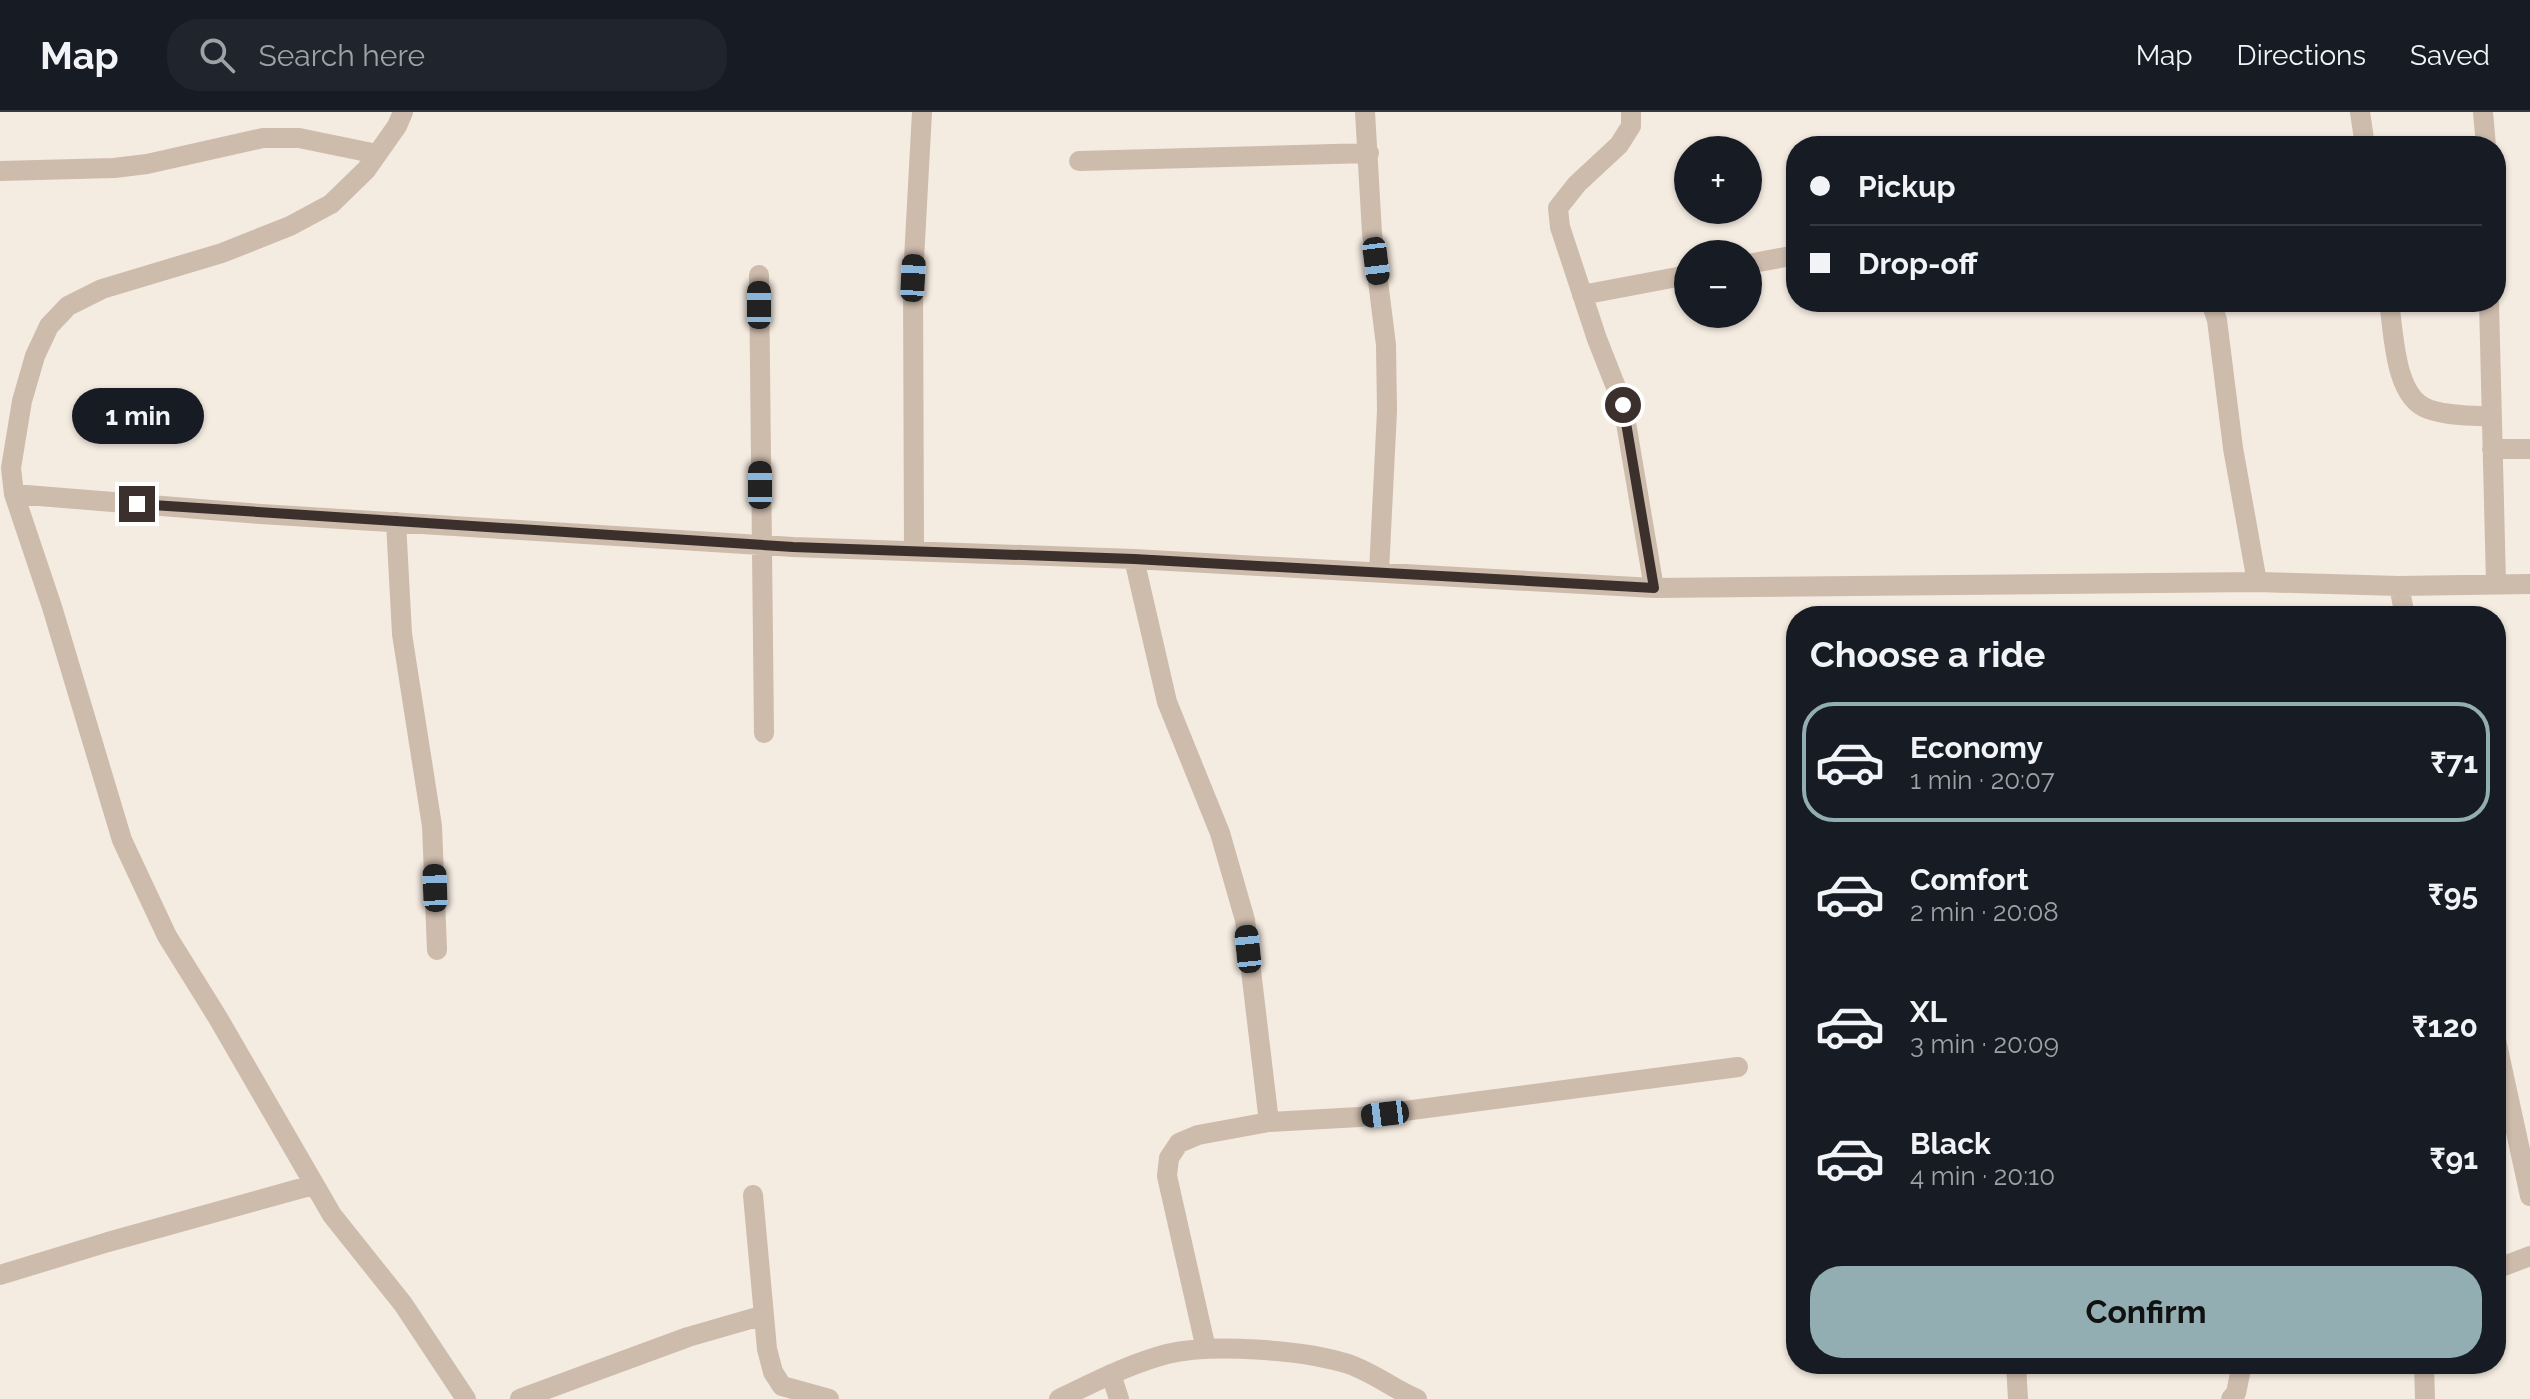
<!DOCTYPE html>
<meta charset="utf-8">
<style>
body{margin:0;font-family:Raleway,sans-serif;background:#20242c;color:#f1f3f6;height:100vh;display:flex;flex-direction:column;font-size:30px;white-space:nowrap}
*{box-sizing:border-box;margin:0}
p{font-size:26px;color:#9ea1a6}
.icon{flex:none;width:44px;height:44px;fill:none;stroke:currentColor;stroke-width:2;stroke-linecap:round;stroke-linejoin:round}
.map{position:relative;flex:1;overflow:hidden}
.panel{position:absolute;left:1786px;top:494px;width:720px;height:768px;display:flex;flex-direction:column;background:#171b24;border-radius:32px;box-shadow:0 2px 6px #0004}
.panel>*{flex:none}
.banner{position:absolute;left:1786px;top:24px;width:720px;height:176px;border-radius:32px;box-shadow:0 2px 6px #0004;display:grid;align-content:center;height:176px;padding:0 24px;background:#171b24}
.buttons{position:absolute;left:1674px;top:24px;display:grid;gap:16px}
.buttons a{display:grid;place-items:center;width:88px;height:88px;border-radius:50%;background:#171b24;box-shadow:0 2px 6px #0004;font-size:40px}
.end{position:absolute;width:36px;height:36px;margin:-18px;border:10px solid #3b302b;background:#fff;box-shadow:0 0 0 4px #fff}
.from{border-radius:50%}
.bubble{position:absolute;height:56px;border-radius:28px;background:#171b24;box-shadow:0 2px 6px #0004;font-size:26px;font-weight:700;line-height:56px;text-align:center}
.car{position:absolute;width:24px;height:48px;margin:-24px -12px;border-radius:10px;box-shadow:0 0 6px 2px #0007;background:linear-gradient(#222 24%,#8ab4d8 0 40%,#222 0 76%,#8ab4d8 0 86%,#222 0)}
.banner b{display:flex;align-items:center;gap:28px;height:76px;font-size:30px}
.banner b+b{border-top:2px solid #363941}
.banner i{width:20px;height:20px;background:#f1f3f6}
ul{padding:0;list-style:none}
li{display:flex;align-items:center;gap:24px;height:120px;margin:0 16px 12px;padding:0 8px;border:4px solid transparent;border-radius:32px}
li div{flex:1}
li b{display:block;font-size:30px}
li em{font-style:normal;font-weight:700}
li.current{border-color:#92aeb2}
li>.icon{width:72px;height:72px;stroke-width:1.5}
h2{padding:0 24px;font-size:36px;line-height:96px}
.button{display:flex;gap:16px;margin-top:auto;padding:16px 24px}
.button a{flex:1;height:92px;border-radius:32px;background:#92aeb2;color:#111;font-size:32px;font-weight:700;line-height:92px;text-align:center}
header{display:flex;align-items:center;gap:48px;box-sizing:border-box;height:112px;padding:0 40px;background:#171b24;border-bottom:2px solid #363941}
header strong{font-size:38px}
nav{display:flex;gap:44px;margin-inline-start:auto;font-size:28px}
.search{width:560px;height:72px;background:#20242c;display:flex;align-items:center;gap:20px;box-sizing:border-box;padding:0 28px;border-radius:32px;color:#9ea1a6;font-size:30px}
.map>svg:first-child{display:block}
</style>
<header>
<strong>Map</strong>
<div class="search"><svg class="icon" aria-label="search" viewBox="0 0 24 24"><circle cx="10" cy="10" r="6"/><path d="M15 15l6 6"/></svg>Search here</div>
<nav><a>Map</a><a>Directions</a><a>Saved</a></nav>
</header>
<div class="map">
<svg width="2530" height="1287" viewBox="0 0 2530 1287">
<rect width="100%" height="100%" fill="#f4ebe1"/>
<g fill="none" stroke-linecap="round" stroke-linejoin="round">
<path stroke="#cdbbac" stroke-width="20" d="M 403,0 L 397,14 L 366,58 L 331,92 L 290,114 L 222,141 L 102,177 L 68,194 L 49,214 L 35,244 L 22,289 L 11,356 L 14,382 L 52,495 L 122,728 L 167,824 L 218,906 L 332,1103 L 403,1192 L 466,1287
M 1365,0 L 1372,121 L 1386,233 L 1387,299 L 1379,460
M 1631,0 L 1631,14 L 1619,33 L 1577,72 L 1558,96 L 1560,115 L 1597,227 L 1623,293 L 1654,476
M 2360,0 L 2365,34
M 2483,0 L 2486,34
M 1079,49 L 1369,41
M 0,59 L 114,56 L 147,52 L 263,26 L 299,26 L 377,42
M 1748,152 L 1796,143
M 759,163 L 764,621
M 1582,183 L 1688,163
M 2211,190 L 2217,208 L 2233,336 L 2257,470
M 2389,190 C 2394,221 2394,285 2428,297 C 2446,304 2471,303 2491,305
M 2489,190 L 2496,471
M 2492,337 L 2530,337
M 14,382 L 261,402 L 793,435 L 1134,447 L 1654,476 L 2257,470 L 2399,474 L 2530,472
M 396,410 L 402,522 L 432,714 L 437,838
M 914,439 L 913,166 L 922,0
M 1134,447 L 1167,590 L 1220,721 L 1245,808 L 1269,1010
M 2399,474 L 2405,504
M 2496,928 L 2530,1084
M 753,1083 L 767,1237 L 773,1260 L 782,1274 L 829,1287
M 2496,1157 L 2530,1144
M 0,1163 L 108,1130 L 313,1073
M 1206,1237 L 1167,1064 L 1169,1046 L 1179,1031 L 1198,1023 L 1269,1010 L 1359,1005 L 1738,955
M 2016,1252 L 2018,1287
M 2424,1252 L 2425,1287
M 1111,1262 L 1119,1287
M 520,1287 L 688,1225 L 764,1203
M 1059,1287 C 1095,1270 1129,1252 1167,1242 C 1211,1231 1302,1238 1345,1251 C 1370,1258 1393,1277 1417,1287
M 2231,1287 L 2236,1281 L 2242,1252"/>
</g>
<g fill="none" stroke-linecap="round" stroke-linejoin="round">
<path stroke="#3b302b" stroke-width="10" d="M 137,392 L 793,435 L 1134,447 L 1654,476 L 1623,293"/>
</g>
</svg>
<div class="buttons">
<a>+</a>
<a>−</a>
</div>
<i class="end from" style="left:1623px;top:293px"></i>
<i class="end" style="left:137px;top:392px"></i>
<div class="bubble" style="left:72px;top:276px;width:132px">1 min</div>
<i class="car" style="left:1376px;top:149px;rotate:173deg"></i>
<i class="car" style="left:913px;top:166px;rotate:3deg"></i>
<i class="car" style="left:759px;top:193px;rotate:0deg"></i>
<i class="car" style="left:760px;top:373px;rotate:0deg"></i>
<i class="car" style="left:435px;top:776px;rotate:358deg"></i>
<i class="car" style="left:1248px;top:837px;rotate:354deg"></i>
<i class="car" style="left:1385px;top:1002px;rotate:263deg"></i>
<div class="banner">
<b><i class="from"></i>Pickup</b>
<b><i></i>Drop-off</b>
</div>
<section class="panel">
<h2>Choose a ride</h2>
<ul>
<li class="current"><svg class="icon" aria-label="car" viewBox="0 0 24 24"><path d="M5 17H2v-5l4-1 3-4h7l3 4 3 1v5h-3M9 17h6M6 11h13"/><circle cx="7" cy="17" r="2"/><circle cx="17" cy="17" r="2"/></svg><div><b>Economy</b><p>1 min · 20:07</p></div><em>₹71</em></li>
<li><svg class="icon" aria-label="car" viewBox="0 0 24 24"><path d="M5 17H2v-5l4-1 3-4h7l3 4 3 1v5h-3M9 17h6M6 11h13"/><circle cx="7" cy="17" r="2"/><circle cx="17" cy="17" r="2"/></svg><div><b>Comfort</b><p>2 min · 20:08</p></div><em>₹95</em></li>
<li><svg class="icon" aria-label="car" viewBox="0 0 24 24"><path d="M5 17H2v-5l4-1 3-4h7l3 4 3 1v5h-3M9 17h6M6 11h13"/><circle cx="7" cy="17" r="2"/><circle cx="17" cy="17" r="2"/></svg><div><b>XL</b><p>3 min · 20:09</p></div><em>₹120</em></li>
<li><svg class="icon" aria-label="car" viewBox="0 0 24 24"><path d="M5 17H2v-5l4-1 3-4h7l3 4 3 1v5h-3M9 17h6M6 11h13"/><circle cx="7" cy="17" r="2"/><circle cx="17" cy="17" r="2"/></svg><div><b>Black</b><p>4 min · 20:10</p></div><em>₹91</em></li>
</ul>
<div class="button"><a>Confirm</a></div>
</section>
</div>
